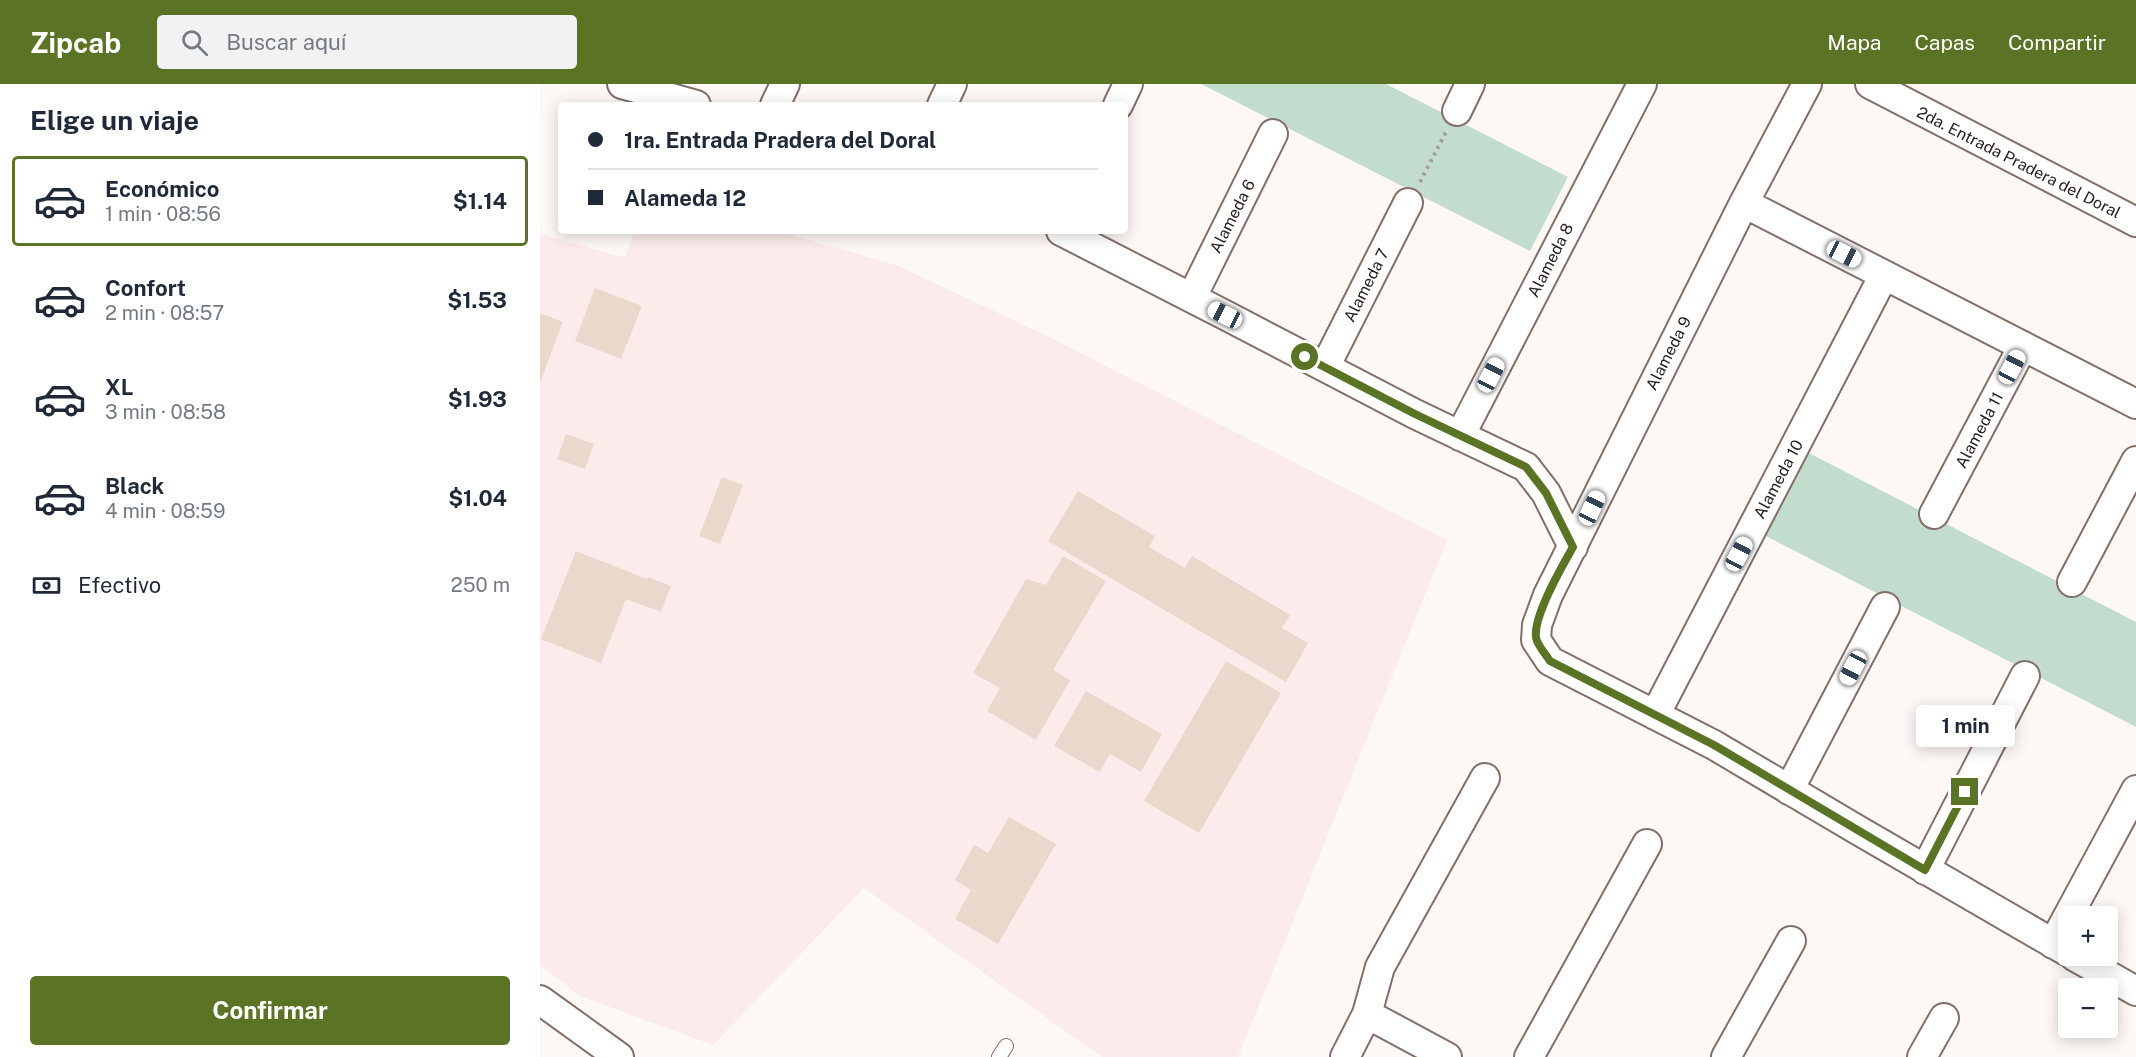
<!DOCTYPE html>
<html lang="es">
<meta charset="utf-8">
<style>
body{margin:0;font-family:"Public Sans",sans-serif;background:#f2f2f3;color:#1f2937;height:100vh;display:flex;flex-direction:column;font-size:22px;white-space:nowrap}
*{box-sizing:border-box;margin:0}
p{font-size:20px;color:#747a83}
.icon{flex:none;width:33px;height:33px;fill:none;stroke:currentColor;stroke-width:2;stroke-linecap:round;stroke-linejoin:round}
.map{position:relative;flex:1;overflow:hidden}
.side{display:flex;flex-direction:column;background:#fff;width:540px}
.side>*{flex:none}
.guide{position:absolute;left:18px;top:18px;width:570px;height:132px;border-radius:6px;box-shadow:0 3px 15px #0003;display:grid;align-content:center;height:132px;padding:0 30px;background:#fff}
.controls{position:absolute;left:1518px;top:822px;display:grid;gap:12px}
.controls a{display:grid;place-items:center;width:60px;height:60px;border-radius:6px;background:#fff;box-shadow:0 3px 15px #0003;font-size:30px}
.end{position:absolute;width:27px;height:27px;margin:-14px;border:8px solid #5b7325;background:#fff;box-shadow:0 0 0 3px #fff}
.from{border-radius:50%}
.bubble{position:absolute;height:42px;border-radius:6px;background:#fff;box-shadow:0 3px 15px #0003;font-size:20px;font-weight:700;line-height:42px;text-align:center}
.car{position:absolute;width:18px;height:36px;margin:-18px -9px;border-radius:8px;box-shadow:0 0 4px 2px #0007;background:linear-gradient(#fff 24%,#345 0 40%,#fff 0 76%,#345 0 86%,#fff 0)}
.guide b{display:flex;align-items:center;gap:21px;height:57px;font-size:22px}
.guide b+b{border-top:2px solid #e0e1e3}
.guide i{width:15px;height:15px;background:#1f2937}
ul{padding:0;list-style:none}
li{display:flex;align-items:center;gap:18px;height:90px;margin:0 12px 9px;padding:0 18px;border:3px solid transparent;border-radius:6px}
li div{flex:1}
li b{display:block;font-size:22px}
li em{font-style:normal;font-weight:700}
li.on{border-color:#5b7325}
li>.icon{width:54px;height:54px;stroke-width:1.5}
h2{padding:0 30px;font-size:27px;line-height:72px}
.pay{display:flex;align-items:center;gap:15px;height:66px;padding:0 30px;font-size:22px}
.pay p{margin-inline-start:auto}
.primary-button{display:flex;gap:12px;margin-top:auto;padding:12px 30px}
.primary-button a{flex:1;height:69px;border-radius:6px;background:#5b7325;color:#fff;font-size:24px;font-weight:700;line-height:69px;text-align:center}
header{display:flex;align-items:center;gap:36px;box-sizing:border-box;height:84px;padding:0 30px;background:#5b7325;color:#fff}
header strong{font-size:28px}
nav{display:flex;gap:33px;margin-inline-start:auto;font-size:21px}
.search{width:420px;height:54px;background:#f2f2f3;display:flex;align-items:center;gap:15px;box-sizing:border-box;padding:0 21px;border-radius:6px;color:#747a83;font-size:22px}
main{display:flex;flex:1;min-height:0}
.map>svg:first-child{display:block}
</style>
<header>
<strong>Zipcab</strong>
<div class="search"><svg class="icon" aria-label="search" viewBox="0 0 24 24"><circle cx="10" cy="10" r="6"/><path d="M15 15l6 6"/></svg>Buscar aquí</div>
<nav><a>Mapa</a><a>Capas</a><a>Compartir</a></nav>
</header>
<main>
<section class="side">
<h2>Elige un viaje</h2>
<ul>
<li class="on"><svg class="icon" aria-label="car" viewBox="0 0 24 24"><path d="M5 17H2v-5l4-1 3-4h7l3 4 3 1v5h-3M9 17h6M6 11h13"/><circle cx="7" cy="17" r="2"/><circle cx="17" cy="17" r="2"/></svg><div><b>Económico</b><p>1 min · 08:56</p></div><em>$1.14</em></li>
<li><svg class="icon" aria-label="car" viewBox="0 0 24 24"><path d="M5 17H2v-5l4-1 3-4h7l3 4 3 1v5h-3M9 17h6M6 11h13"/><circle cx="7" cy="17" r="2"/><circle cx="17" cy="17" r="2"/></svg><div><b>Confort</b><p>2 min · 08:57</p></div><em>$1.53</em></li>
<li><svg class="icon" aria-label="car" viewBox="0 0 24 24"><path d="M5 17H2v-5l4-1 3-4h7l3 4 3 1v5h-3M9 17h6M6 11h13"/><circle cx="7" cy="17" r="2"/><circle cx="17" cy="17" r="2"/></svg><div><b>XL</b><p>3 min · 08:58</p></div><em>$1.93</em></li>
<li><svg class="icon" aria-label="car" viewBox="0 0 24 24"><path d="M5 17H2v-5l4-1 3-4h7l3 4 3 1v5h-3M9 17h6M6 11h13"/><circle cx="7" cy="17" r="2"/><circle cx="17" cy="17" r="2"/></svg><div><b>Black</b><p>4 min · 08:59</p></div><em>$1.04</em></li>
</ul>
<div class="pay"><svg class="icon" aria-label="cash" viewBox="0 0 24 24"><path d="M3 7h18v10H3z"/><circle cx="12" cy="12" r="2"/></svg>Efectivo<p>250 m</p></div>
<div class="primary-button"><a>Confirmar</a></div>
</section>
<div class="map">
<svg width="1596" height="973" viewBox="0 0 1596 973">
<rect width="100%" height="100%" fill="#fdf8f6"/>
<path fill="#fbebeb" d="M 95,147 L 238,147 L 356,181 L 507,252 L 907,456 L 698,973 L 562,973 L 324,804 L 173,961 L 40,912 L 0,881 L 0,150 L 85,174 Z"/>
<path fill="#c2ddcd" d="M 661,0 L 846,0 L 1028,93 L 990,167 Z
M 1267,368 L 1596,538 L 1596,643 L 1224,451 Z"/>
<path fill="#ebd8cc" d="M 55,204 L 102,222 L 81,275 L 35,257 Z
M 0,229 L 23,238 L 0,299 Z
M 26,350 L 54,360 L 45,385 L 17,375 Z
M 182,393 L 203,401 L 180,460 L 159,452 Z
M 538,407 L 615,452 L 609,463 L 645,484 L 652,472 L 750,531 L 742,544 L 768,559 L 746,598 L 508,457 Z
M 36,467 L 107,495 L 108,493 L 131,502 L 121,528 L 86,515 L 61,579 L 1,555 Z
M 523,472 L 566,497 L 513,586 L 530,596 L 496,656 L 447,627 L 460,604 L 433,589 L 486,495 L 506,501 Z
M 686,577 L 741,609 L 659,749 L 604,717 Z
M 546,607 L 622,650 L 601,688 L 570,670 L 560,688 L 514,662 Z
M 469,733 L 516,760 L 458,860 L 415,835 L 431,806 L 415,796 L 434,761 L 448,769 Z"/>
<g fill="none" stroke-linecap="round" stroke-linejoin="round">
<g stroke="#826f68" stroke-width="16">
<path id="service" d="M 459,973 L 466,962"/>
</g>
<g stroke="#826f68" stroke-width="32">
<path id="minor" d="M 82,0 L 156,21
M 1267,0 L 1204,119 L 1008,511 L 997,541 L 996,556 L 1010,577 L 1174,661 L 1316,745 L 1528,868
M 1330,0 L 1596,138
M 235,21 L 245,0
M 402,21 L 412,0
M 578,21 L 588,0
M 917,27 L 930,0
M 1204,119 L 1596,320
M 521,147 L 685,231 L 875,330 L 986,383 L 1006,409 L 1033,463
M 652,213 L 733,50
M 785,283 L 868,119
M 920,352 L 1102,0
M 1394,430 L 1483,262
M 1532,498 L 1596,377
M 1115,631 L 1344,191
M 1249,706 L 1345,523
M 1385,786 L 1485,592
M 1513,860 L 1596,706
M 1534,872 L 1596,907
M 0,916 L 79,973
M 827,930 L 907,973
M 805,973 L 827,930 L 840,883 L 945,694
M 989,973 L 1107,760
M 1186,973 L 1251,857
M 1382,973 L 1404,934"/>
</g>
<path stroke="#a49e9c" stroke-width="4" stroke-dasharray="3 4.5" stroke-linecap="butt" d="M 880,98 L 906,48"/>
<use href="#service" stroke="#fff" stroke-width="14"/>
<use href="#minor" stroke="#fff" stroke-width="28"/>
</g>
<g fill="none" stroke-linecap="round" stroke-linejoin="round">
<path stroke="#5b7325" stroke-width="8" d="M 765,273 L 875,330 L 986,383 L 1006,409 L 1033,463 C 1023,481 989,538 997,557 C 1000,564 1006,571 1010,577 L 1174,661 L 1385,786 L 1425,708"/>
</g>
<g text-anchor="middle" stroke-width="5" stroke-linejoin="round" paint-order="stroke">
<g font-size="16" fill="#28201e" stroke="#fff">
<text transform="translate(1479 78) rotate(27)" y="6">2da. Entrada Pradera del Doral</text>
<text transform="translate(692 132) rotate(-63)" y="6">Alameda 6</text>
<text transform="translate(1010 176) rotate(-63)" y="6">Alameda 8</text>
<text transform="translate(826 201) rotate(-63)" y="6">Alameda 7</text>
<text transform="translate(1128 269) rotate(-63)" y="6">Alameda 9</text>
<text transform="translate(1439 346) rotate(-62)" y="6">Alameda 11</text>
<text transform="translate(1238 395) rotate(-62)" y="6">Alameda 10</text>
</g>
</g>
</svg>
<div class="controls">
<a>+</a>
<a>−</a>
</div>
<i class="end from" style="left:765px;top:273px"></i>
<i class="end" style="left:1425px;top:708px"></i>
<div class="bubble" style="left:1376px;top:621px;width:99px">1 min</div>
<i class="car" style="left:1304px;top:170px;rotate:117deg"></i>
<i class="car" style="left:685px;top:231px;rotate:297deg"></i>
<i class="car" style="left:1472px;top:283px;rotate:28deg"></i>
<i class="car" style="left:951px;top:291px;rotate:27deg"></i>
<i class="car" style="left:1052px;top:424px;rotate:25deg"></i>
<i class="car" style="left:1199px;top:470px;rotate:28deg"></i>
<i class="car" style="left:1313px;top:584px;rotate:208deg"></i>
<div class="guide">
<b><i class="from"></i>1ra. Entrada Pradera del Doral</b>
<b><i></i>Alameda 12</b>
</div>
</div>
</main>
